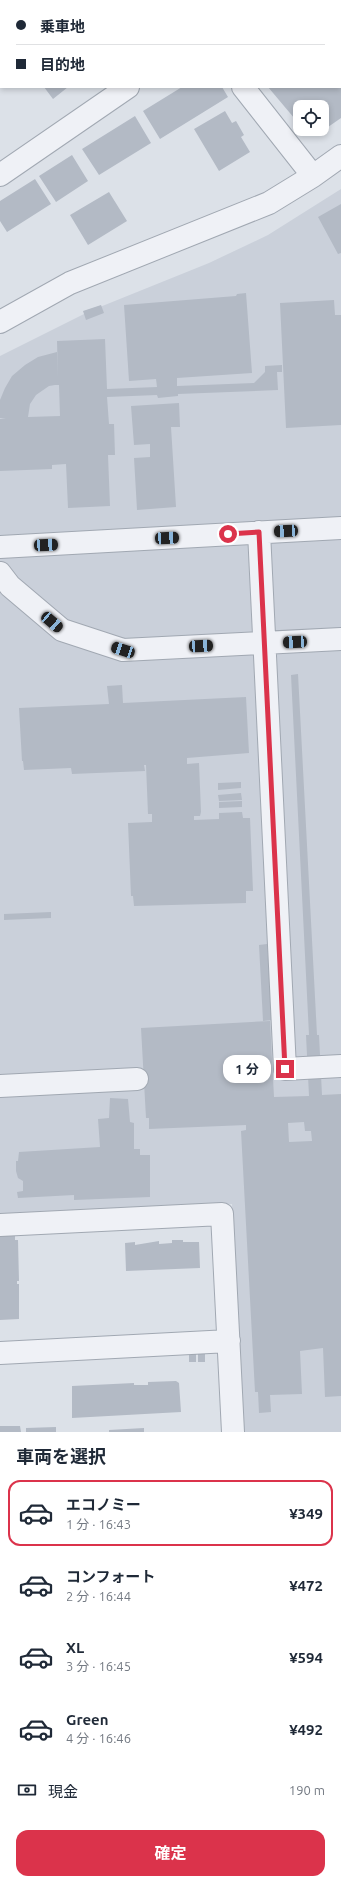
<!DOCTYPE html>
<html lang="ja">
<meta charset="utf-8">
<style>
body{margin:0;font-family:Ubuntu,"Noto Sans JP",sans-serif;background:#f6f6f7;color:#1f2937;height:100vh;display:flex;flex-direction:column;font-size:15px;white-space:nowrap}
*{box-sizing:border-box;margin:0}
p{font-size:13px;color:#747a83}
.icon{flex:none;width:22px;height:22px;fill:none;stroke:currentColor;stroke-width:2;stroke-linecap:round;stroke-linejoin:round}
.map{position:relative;height:1432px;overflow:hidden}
.panel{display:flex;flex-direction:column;background:#fff;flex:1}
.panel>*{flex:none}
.guide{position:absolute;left:0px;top:0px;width:341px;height:88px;box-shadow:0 2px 6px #0003;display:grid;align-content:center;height:88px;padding:0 16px;background:#fff}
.tools{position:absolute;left:293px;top:100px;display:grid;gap:8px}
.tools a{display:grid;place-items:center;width:36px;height:36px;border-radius:8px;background:#fff;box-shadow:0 2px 6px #0003;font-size:20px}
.end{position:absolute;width:18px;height:18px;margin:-9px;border:5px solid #db334b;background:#fff;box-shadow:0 0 0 2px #fff}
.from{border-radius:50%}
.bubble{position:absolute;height:28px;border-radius:12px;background:#fff;box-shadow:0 2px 6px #0003;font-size:13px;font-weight:700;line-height:28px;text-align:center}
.car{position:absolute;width:12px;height:24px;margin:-12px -6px;border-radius:5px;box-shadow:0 0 3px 1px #0007;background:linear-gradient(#222 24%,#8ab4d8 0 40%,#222 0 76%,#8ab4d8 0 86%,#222 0)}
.guide b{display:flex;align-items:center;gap:14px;height:38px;font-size:15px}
.guide b+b{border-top:1px solid #e0e1e3}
.guide i{width:10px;height:10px;background:#1f2937}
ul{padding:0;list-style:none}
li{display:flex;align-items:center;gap:12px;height:66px;margin:0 8px 6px;padding:0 8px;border:2px solid transparent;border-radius:12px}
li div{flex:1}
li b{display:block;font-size:15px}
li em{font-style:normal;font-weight:700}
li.selected{border-color:#db334b}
li>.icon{width:36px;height:36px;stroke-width:1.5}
h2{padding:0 16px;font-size:18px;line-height:48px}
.pay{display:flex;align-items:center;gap:10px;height:44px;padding:0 16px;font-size:15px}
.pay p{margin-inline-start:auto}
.primary-button{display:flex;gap:8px;margin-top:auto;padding:8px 16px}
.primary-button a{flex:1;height:46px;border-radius:12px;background:#db334b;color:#fff;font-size:16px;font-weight:700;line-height:46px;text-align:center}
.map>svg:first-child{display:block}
</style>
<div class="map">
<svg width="341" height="1432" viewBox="0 0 341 1432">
<rect width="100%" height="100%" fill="#dce1e8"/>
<path fill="#cad0da" d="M 341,189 L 341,1432 L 243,1432 L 232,1204 L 0,1215 L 0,356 L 90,311 L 209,263 L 268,235 Z"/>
<path fill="#b3bac5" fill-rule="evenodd" d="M 44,87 L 68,87 L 53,99 Z
M 182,87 L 222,87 L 228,97 L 160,139 L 143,111 Z
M 268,87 L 341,87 L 341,118 L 318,134 L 305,131 L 304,129 L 322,129 L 322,107 L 300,107 L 300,125 Z
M 225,111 L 232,123 L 236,121 L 244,135 L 241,137 L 250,152 L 219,171 L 194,129 Z
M 135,116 L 151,143 L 99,175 L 82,149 Z
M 72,155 L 88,181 L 56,202 L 39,176 Z
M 35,179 L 51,204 L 7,232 L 0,221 L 0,201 Z
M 109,192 L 127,221 L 88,245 L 70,215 Z
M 341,204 L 341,253 L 338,254 L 318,217 Z
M 246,293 L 252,373 L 177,378 L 177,386 L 254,383 L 265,372 L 265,366 L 282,365 L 282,372 L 277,372 L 278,390 L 178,394 L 178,396 L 158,398 L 157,395 L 107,397 L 109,424 L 114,424 L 115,455 L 108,455 L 110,506 L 68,508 L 66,464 L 52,465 L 52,469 L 0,471 L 0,419 L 6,418 L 0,418 L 0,400 L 5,388 L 12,376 L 25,365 L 38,357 L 57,352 L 58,378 L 57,341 L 105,339 L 107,389 L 157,387 L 156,379 L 129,381 L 124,305 L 236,296 L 237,294 ZM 55,385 L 59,385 L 60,416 L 28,417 L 30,404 L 36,395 L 49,386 Z
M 334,300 L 335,315 L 341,315 L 341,425 L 286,428 L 280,303 Z
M 101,305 L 104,313 L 86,320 L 83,311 Z
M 179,403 L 180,427 L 171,427 L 176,507 L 137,510 L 134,458 L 150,457 L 150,444 L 134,445 L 131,406 Z
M 298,674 L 317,1035 L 319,1035 L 322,1095 L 341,1094 L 341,1396 L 325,1397 L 323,1348 L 300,1351 L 302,1394 L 270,1395 L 271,1412 L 259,1413 L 258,1392 L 255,1392 L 241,1131 L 246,1130 L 246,1125 L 149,1129 L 149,1118 L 146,1118 L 141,1028 L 270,1021 L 274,1097 L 309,1096 L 306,1035 L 309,1035 L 291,675 ZM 304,1122 L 305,1131 L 311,1131 L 312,1141 L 289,1142 L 288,1123 Z
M 122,685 L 123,703 L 246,697 L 249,753 L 187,758 L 187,764 L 199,763 L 201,812 L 200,816 L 194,816 L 194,820 L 219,819 L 219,813 L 242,812 L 243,818 L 250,818 L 253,891 L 246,891 L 246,903 L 134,906 L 133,896 L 131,896 L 128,823 L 152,822 L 152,814 L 148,814 L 146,765 L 144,765 L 145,771 L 72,774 L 71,768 L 24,770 L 23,761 L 22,761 L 19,708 L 109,704 L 107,686 Z
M 241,782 L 241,788 L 218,790 L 218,783 Z
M 241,793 L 242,800 L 219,801 L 218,795 Z
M 242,801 L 242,807 L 219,808 L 219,802 Z
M 51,912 L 51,918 L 4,920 L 4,914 Z
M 267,944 L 272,1020 L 263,1021 L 259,945 Z
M 110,1098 L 128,1099 L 130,1122 L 134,1123 L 134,1149 L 140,1149 L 140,1155 L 150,1155 L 150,1197 L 74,1200 L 74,1195 L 18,1198 L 17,1192 L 23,1191 L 23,1181 L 18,1178 L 16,1171 L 16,1161 L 18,1161 L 19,1152 L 100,1147 L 98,1119 L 109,1118 Z
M 15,1232 L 15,1240 L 18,1240 L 19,1281 L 17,1281 L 17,1284 L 19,1284 L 19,1319 L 0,1320 L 0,1233 Z
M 172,1240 L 183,1240 L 183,1242 L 199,1242 L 200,1268 L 126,1271 L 125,1243 L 135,1242 L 135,1245 L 159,1241 L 159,1244 L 172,1243 Z
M 189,1354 L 196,1354 L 196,1362 L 189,1362 Z
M 198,1354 L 205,1354 L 205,1362 L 198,1362 Z
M 176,1381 L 179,1383 L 181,1412 L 72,1418 L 72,1386 L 134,1383 L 134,1385 L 148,1385 L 148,1382 Z
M 0,1426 L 20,1426 L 21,1432 L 0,1432 Z
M 56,1427 L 56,1432 L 26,1432 L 26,1428 Z
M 144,1428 L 144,1432 L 109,1432 L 109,1430 Z"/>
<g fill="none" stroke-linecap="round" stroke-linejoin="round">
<g stroke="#a1a8b2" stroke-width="24">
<path id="minor" d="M 172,0 L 173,1
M 2,1 L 3,0
M 243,87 L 313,176
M 0,175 L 128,87
M 0,322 L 70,283 L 269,203 L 313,176 L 341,156
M 259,532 L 285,1069 L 341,1066
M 0,547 L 341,528
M 0,573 L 10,586 L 62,630 L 123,650 L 341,639
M 0,1086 L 137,1079
M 0,1225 L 222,1214 L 233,1432
M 0,1353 L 229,1341"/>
</g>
<use href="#minor" stroke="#eff1f6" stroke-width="22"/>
</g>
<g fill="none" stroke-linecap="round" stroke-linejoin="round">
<path stroke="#db334b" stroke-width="5" d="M 228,534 L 259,532 L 285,1069"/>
</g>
</svg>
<div class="tools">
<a><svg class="icon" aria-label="locate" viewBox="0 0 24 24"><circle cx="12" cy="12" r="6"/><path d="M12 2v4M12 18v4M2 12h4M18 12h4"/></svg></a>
</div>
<i class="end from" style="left:228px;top:534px"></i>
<i class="end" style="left:285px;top:1069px"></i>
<div class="bubble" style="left:223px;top:1055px;width:48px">1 分</div>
<i class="car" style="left:286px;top:531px;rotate:267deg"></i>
<i class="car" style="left:167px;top:538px;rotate:87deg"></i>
<i class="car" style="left:46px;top:545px;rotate:87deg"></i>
<i class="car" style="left:52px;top:622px;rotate:131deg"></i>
<i class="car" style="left:295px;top:642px;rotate:267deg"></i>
<i class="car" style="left:201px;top:646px;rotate:87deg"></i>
<i class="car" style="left:123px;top:650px;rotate:288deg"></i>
<div class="guide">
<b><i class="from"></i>乗車地</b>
<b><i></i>目的地</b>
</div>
</div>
<section class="panel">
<h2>車両を選択</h2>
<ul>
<li class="selected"><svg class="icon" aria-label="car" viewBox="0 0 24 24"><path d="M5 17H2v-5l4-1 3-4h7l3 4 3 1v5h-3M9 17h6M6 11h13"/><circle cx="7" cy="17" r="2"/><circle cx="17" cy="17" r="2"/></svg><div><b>エコノミー</b><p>1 分 · 16:43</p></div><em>¥349</em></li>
<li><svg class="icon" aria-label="car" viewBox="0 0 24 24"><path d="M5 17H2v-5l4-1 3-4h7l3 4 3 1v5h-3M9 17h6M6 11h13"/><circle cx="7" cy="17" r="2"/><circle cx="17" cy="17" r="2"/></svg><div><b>コンフォート</b><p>2 分 · 16:44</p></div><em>¥472</em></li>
<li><svg class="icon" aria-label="car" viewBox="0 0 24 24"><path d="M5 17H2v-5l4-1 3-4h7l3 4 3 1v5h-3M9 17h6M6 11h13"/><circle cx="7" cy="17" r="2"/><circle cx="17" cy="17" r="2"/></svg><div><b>XL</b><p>3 分 · 16:45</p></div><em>¥594</em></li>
<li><svg class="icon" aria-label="car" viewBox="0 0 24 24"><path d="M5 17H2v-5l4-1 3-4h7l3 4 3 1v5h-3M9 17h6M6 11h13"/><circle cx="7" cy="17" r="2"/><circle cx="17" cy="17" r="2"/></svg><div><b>Green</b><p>4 分 · 16:46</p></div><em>¥492</em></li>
</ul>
<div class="pay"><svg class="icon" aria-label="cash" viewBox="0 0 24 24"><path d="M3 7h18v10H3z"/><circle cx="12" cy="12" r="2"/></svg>現金<p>190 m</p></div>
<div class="primary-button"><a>確定</a></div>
</section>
